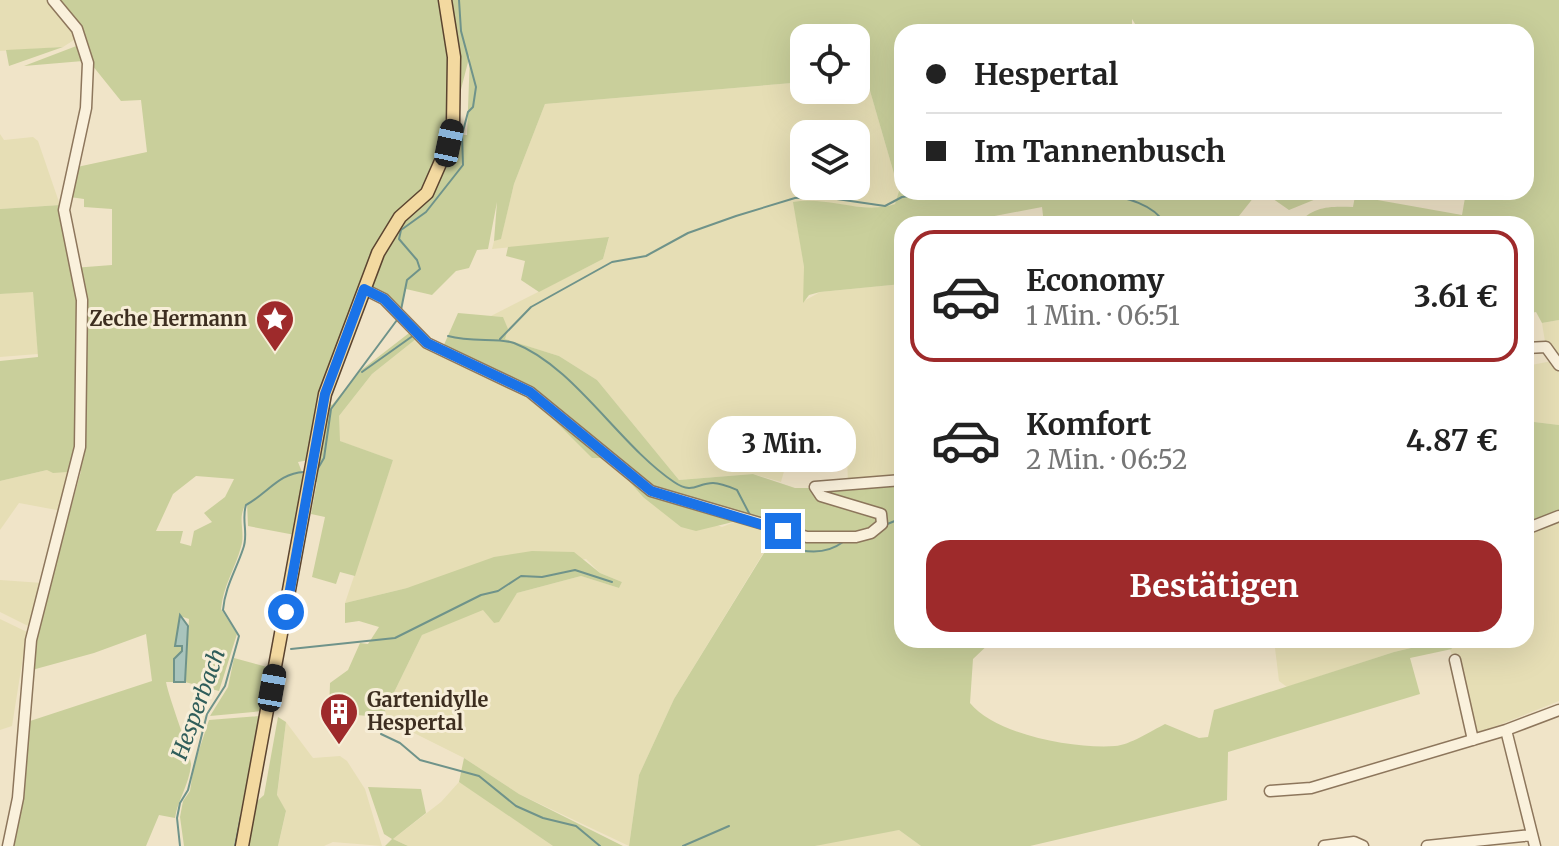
<!DOCTYPE html>
<html lang="de">
<meta charset="utf-8">
<style>
body{margin:0;font-family:Merriweather,serif;background:#f6f6f6;color:#222;height:100vh;display:flex;flex-direction:column;font-size:30px;white-space:nowrap}
*{box-sizing:border-box;margin:0}
p{font-size:26px;color:#767676}
.icon{flex:none;width:44px;height:44px;fill:none;stroke:currentColor;stroke-width:2;stroke-linecap:round;stroke-linejoin:round}
.map{position:relative;flex:1;overflow:hidden}
.details{position:absolute;left:894px;top:216px;width:640px;height:432px;display:flex;flex-direction:column;background:#fff;border-radius:24px;box-shadow:0 8px 32px #0002}
.details>*{flex:none}
.guide{position:absolute;left:894px;top:24px;width:640px;height:176px;border-radius:24px;box-shadow:0 8px 32px #0002;display:grid;align-content:center;height:176px;padding:0 32px;background:#fff}
.controls{position:absolute;left:790px;top:24px;display:grid;gap:16px}
.controls a{display:grid;place-items:center;width:80px;height:80px;border-radius:16px;background:#fff;box-shadow:0 8px 32px #0002;font-size:40px}
.end{position:absolute;width:36px;height:36px;margin:-18px;border:10px solid #1a73e8;background:#fff;box-shadow:0 0 0 4px #fff}
.from{border-radius:50%}
.bubble{position:absolute;height:56px;border-radius:24px;background:#fff;box-shadow:0 8px 32px #0002;font-size:26px;font-weight:700;line-height:56px;text-align:center}
.car{position:absolute;width:24px;height:48px;margin:-24px -12px;border-radius:10px;box-shadow:0 0 6px 2px #0007;background:linear-gradient(#222 24%,#8ab4d8 0 40%,#222 0 76%,#8ab4d8 0 86%,#222 0)}
.guide b{display:flex;align-items:center;gap:28px;height:76px;font-size:30px}
.guide b+b{border-top:2px solid #e0e0e0}
.guide i{width:20px;height:20px;background:#222}
ul{padding:14px 0 0;list-style:none}
li{display:flex;align-items:center;gap:24px;height:132px;margin:0 16px 12px;padding:0 16px;border:4px solid transparent;border-radius:24px}
li div{flex:1}
li b{display:block;font-size:30px}
li em{font-style:normal;font-weight:700}
li.on{border-color:#9e2a2b}
li>.icon{width:72px;height:72px;stroke-width:1.5}
.cta{display:flex;gap:16px;margin-top:auto;padding:16px 32px}
.cta a{flex:1;height:92px;border-radius:24px;background:#9e2a2b;color:#fff;font-size:32px;font-weight:700;line-height:92px;text-align:center}
.map>svg:first-child{display:block}
</style>
<div class="map">
<svg width="1559" height="846" viewBox="0 0 1559 846">
<rect width="100%" height="100%" fill="#f0e4c8"/>
<path fill="#e6deb5" fill-rule="evenodd" d="M 0,0 L 49,0 L 76,36 L 74,40 L 63,47 L 0,51 Z
M 866,77 L 899,191 L 895,204 L 885,208 L 794,203 L 804,267 L 804,301 L 820,292 L 902,284 L 902,477 L 848,483 L 846,432 L 840,424 L 828,422 L 797,425 L 781,482 L 753,474 L 679,480 L 597,380 L 559,356 L 504,339 L 503,317 L 491,316 L 603,259 L 609,238 L 492,249 L 494,241 L 501,238 L 514,184 L 545,104 L 804,82 L 804,90 L 856,90 L 856,78 ZM 804,134 L 856,134 L 856,186 L 804,186 Z
M 0,134 L 4,140 L 33,137 L 38,141 L 60,205 L 0,209 Z
M 33,291 L 38,354 L 0,357 L 0,294 Z
M 1559,320 L 1559,425 L 1526,421 L 1526,366 L 1552,361 L 1546,348 L 1542,323 Z
M 416,339 L 512,386 L 620,471 L 643,497 L 722,527 L 737,521 L 774,527 L 764,552 L 674,699 L 639,775 L 629,846 L 519,794 L 464,758 L 382,717 L 422,635 L 483,609 L 494,623 L 517,593 L 581,576 L 619,588 L 622,582 L 600,573 L 586,559 L 407,588 L 345,603 L 393,460 L 339,441 L 339,416 L 372,374 Z
M 47,470 L 73,472 L 62,511 L 19,503 L 0,530 L 0,481 Z
M 1559,518 L 1559,701 L 1474,735 L 1458,669 L 1446,640 L 1526,640 L 1526,530 Z
M 0,580 L 42,583 L 30,627 L 0,612 Z
M 0,619 L 27,632 L 12,726 L 0,730 Z
M 1274,640 L 1445,640 L 1394,652 L 1287,687 L 1279,681 Z
M 286,722 L 313,758 L 340,756 L 347,761 L 365,789 L 382,846 L 333,842 L 324,846 L 278,846 L 286,812 L 277,796 Z
M 459,782 L 478,794 L 553,846 L 408,846 L 393,839 L 441,802 Z
M 899,830 L 921,846 L 815,846 L 841,838 Z"/>
<path fill="#c9cf9b" fill-rule="evenodd" d="M 58,0 L 1559,0 L 1559,320 L 1542,323 L 1536,312 L 1526,314 L 1526,224 L 1298,224 C 1313,206 1330,206 1353,207 L 1355,196 L 1462,215 L 1466,192 L 1526,192 L 1526,32 L 1140,32 L 1132,19 L 1132,32 L 902,32 L 902,192 L 1258,192 L 1235,221 L 1237,224 L 1044,224 L 1042,207 L 953,224 L 902,224 L 902,284 L 820,292 L 809,295 L 803,303 L 804,267 L 793,202 C 827,196 863,215 895,204 L 899,191 L 866,77 L 856,78 L 856,38 L 804,38 L 804,82 L 545,104 L 514,184 L 501,239 L 494,241 L 497,202 L 488,249 L 477,250 L 469,268 L 456,271 L 432,295 L 406,289 L 400,311 L 371,286 L 395,232 L 435,189 L 455,135 L 467,135 L 470,55 C 458,97 450,148 427,186 C 415,205 394,218 381,237 L 330,365 L 319,398 L 309,460 L 298,462 L 304,477 L 295,535 L 248,526 L 247,503 C 236,517 246,531 241,547 C 235,569 223,586 221,609 L 237,634 L 219,691 L 185,682 L 189,619 L 180,616 L 175,646 L 182,646 L 182,652 L 174,659 L 174,682 L 166,682 C 169,699 192,757 191,765 C 189,785 178,799 175,818 L 159,815 L 146,846 L 12,846 L 21,794 L 24,723 L 152,681 L 146,634 L 94,653 L 32,670 L 37,631 L 81,471 L 53,473 L 47,470 L 0,481 L 0,361 L 38,357 L 33,292 L 0,294 L 0,209 L 60,205 L 73,268 L 112,265 L 112,209 L 84,207 L 84,199 L 70,197 L 77,167 L 147,152 L 141,100 L 121,101 L 92,65 L 77,22 ZM 196,476 L 234,479 L 225,497 L 204,513 L 212,522 L 194,531 L 191,546 L 180,543 L 183,531 L 156,531 L 173,494 Z
M 79,45 L 83,61 L 24,66 Z
M 63,47 L 9,66 L 6,50 Z
M 1263,192 L 1318,192 L 1316,199 L 1289,210 Z
M 609,237 L 603,259 L 539,292 L 521,280 L 525,261 L 506,256 L 508,247 Z
M 458,313 L 503,317 L 508,329 L 505,339 L 559,356 L 597,380 L 679,480 L 753,474 L 795,488 L 810,488 L 815,494 L 877,512 L 878,524 L 855,536 L 819,537 L 737,521 L 696,531 L 681,527 L 643,497 L 620,471 L 603,458 L 592,458 L 546,412 L 530,387 L 443,347 Z
M 413,330 L 416,339 L 372,374 L 339,416 L 340,441 L 393,460 L 355,576 L 340,572 L 336,584 L 312,577 L 325,517 L 311,514 L 317,482 L 312,481 L 328,403 L 332,405 L 360,371 Z
M 1526,421 L 1559,425 L 1559,514 L 1526,527 Z
M 902,483 L 902,640 L 993,640 L 973,659 L 970,703 C 996,735 1075,749 1115,746 C 1130,745 1151,731 1165,724 L 1199,738 L 1208,737 L 1214,710 L 1394,652 L 1445,640 L 1452,649 L 1410,658 L 1420,694 L 1228,752 L 1227,800 L 1030,846 L 921,846 L 899,830 L 815,846 L 629,846 L 639,775 L 674,699 L 764,553 L 762,537 L 772,529 L 856,537 L 885,519 L 824,495 L 824,489 Z
M 532,551 L 574,552 L 600,573 L 622,582 L 619,588 L 581,576 L 517,593 L 499,622 L 494,623 L 483,610 L 422,635 L 382,717 L 329,713 L 330,683 L 348,670 L 360,643 L 368,644 L 379,627 L 359,621 L 345,623 L 345,603 L 407,588 L 494,557 Z
M 234,658 L 271,668 L 263,711 L 210,716 L 228,687 Z
M 260,716 L 234,846 L 184,846 L 180,817 L 183,801 L 190,791 L 194,765 L 209,720 Z
M 278,717 L 286,722 L 277,795 L 286,811 L 278,846 L 247,846 L 254,804 L 264,795 Z
M 464,758 L 519,794 L 623,846 L 553,846 L 459,782 Z
M 368,787 L 421,789 L 426,813 L 393,839 L 408,846 L 385,846 L 392,839 L 384,834 Z"/>
<path fill="#a9c4bc" stroke="#6f938a" stroke-width="2" d="M 180,615 L 188,626 L 185,682 L 174,682 L 174,659 L 182,651 L 182,646 L 175,646 Z"/>
<g fill="none" stroke-linecap="round" stroke-linejoin="round">
<path stroke="#6f938a" stroke-width="2" d="M 979,192 L 1031,199 L 1065,192
M 1097,192 C 1120,197 1153,202 1165,224
M 401,310 L 407,280 L 420,269 L 417,260 L 399,239 L 401,230 L 426,212 L 463,165 L 462,135 L 468,112 L 473,107 L 476,87 L 461,31 L 459,0
M 448,336 C 472,343 498,337 514,343 C 574,366 619,445 674,482 C 693,495 697,483 713,483 C 721,483 730,487 737,490 L 750,515
M 500,339 L 531,307 L 612,262 L 646,256 L 688,233 L 736,216 L 795,198 L 823,197 L 885,206 L 902,197 L 942,192
M 362,372 L 414,335
M 317,470 L 324,458 L 331,409 L 397,320
M 885,525 L 902,518
M 763,530 C 782,550 819,560 843,542
M 291,649 L 395,638 L 481,595 L 498,591 L 521,576 L 542,577 L 575,570 L 612,582
M 274,708 L 278,681
M 381,734 L 400,743 L 420,760 L 479,776 L 516,806 L 543,818 L 576,826 L 600,846
M 180,846 L 177,818 L 180,803 L 188,790 L 207,714 L 225,686 L 239,636 L 223,610 C 225,587 236,570 243,549 C 249,534 241,520 246,505 C 268,493 279,473 304,472
M 235,846 L 241,816
M 683,846 L 729,826"/>
<g stroke="#8d765c" stroke-width="13">
<path id="minor" d="M 364,289 L 384,299 L 427,343 L 530,392 L 651,491 L 807,537 L 856,537 L 871,533 L 882,524 L 881,514 L 821,496 L 815,487 L 902,480
M 1526,348 L 1546,347 L 1559,365
M 1526,529 L 1559,516
M 1455,660 L 1473,740
M 1506,730 L 1535,846
M 1270,791 L 1311,788 L 1506,730 L 1559,710
M 8,846 L 18,798 L 31,640 L 80,447 L 82,300 L 64,210 L 86,108 L 88,63 L 77,29 L 53,0
M 1324,846 L 1354,842 L 1363,846
M 1427,846 L 1532,835"/>
</g>
<g stroke="#5b4430" stroke-width="15">
<path id="major" d="M 242,846 L 325,394 L 378,253 L 400,217 L 427,193 L 449,143 L 453,124 L 454,57 L 445,0"/>
</g>
<use href="#minor" stroke="#faf1dc" stroke-width="10"/>
<use href="#major" stroke="#f3d9a0" stroke-width="12"/>
</g>
<g fill="none" stroke-linecap="round" stroke-linejoin="round">
<path stroke="#1a73e8" stroke-width="10" d="M 286,612 L 325,394 L 364,289 L 384,299 L 427,343 L 530,392 L 651,491 L 783,531"/>
</g>
<defs>
<g id="sight-pin" transform="scale(2)"><path d="M0 17L-7.5 6A9.5 9.5 0 1 1 7.5 6Z" fill="#9e2a2b" stroke="#f7eed8"/><path d="M0-6L1.8-2.2L6-1.7L2.9 1.2L3.7 5.4L0 3.3L-3.7 5.4L-2.9 1.2L-6-1.7L-1.8-2.2Z" fill="#fff"/></g>
<g id="building-pin" transform="scale(2)"><path d="M0 17L-7.5 6A9.5 9.5 0 1 1 7.5 6Z" fill="#9e2a2b" stroke="#f7eed8"/><path d="M-4-6H4V6H1V3H-1V6H-4ZM-2.5-4.3h1.7v1.8h-1.7ZM.8-4.3h1.7v1.8H.8ZM-2.5-1h1.7V.8h-1.7ZM.8-1h1.7V.8H.8Z" fill="#fff"/></g>
</defs>
<g fill-rule="evenodd">
<use href="#sight-pin" x="275" y="319"/>
<use href="#building-pin" x="339" y="712"/>
</g>
<g text-anchor="middle" stroke-width="6" stroke-linejoin="round" paint-order="stroke">
<g font-size="20" font-weight="bold" fill="#3d2e20" stroke="#f7eed8" text-anchor="end">
<text x="247" y="326">Zeche Hermann</text>
<text x="367" y="707" text-anchor="start">Gartenidylle<tspan x="367" dy="23">Hespertal</tspan></text>
</g>
<g font-size="22" font-style="italic" fill="#2f5d5a" stroke="#f7eed8">
<text transform="translate(198 704) rotate(-70)" y="8">Hesperbach</text>
</g>
</g>
</svg>
<div class="controls">
<a><svg class="icon" aria-label="locate" viewBox="0 0 24 24"><circle cx="12" cy="12" r="6"/><path d="M12 2v4M12 18v4M2 12h4M18 12h4"/></svg></a>
<a><svg class="icon" aria-label="layers" viewBox="0 0 24 24"><path d="M12 4l9 5-9 5-9-5zM3 14l9 5 9-5"/></svg></a>
</div>
<i class="end from" style="left:286px;top:612px"></i>
<i class="end" style="left:783px;top:531px"></i>
<div class="bubble" style="left:708px;top:416px;width:148px">3 Min.</div>
<i class="car" style="left:449px;top:143px;rotate:12deg"></i>
<i class="car" style="left:272px;top:688px;rotate:10deg"></i>
<div class="guide">
<b><i class="from"></i>Hespertal</b>
<b><i></i>Im Tannenbusch</b>
</div>
<section class="details">
<ul>
<li class="on"><svg class="icon" aria-label="car" viewBox="0 0 24 24"><path d="M5 17H2v-5l4-1 3-4h7l3 4 3 1v5h-3M9 17h6M6 11h13"/><circle cx="7" cy="17" r="2"/><circle cx="17" cy="17" r="2"/></svg><div><b>Economy</b><p>1 Min. · 06:51</p></div><em>3.61 €</em></li>
<li><svg class="icon" aria-label="car" viewBox="0 0 24 24"><path d="M5 17H2v-5l4-1 3-4h7l3 4 3 1v5h-3M9 17h6M6 11h13"/><circle cx="7" cy="17" r="2"/><circle cx="17" cy="17" r="2"/></svg><div><b>Komfort</b><p>2 Min. · 06:52</p></div><em>4.87 €</em></li>
</ul>
<div class="cta"><a>Bestätigen</a></div>
</section>
</div>
